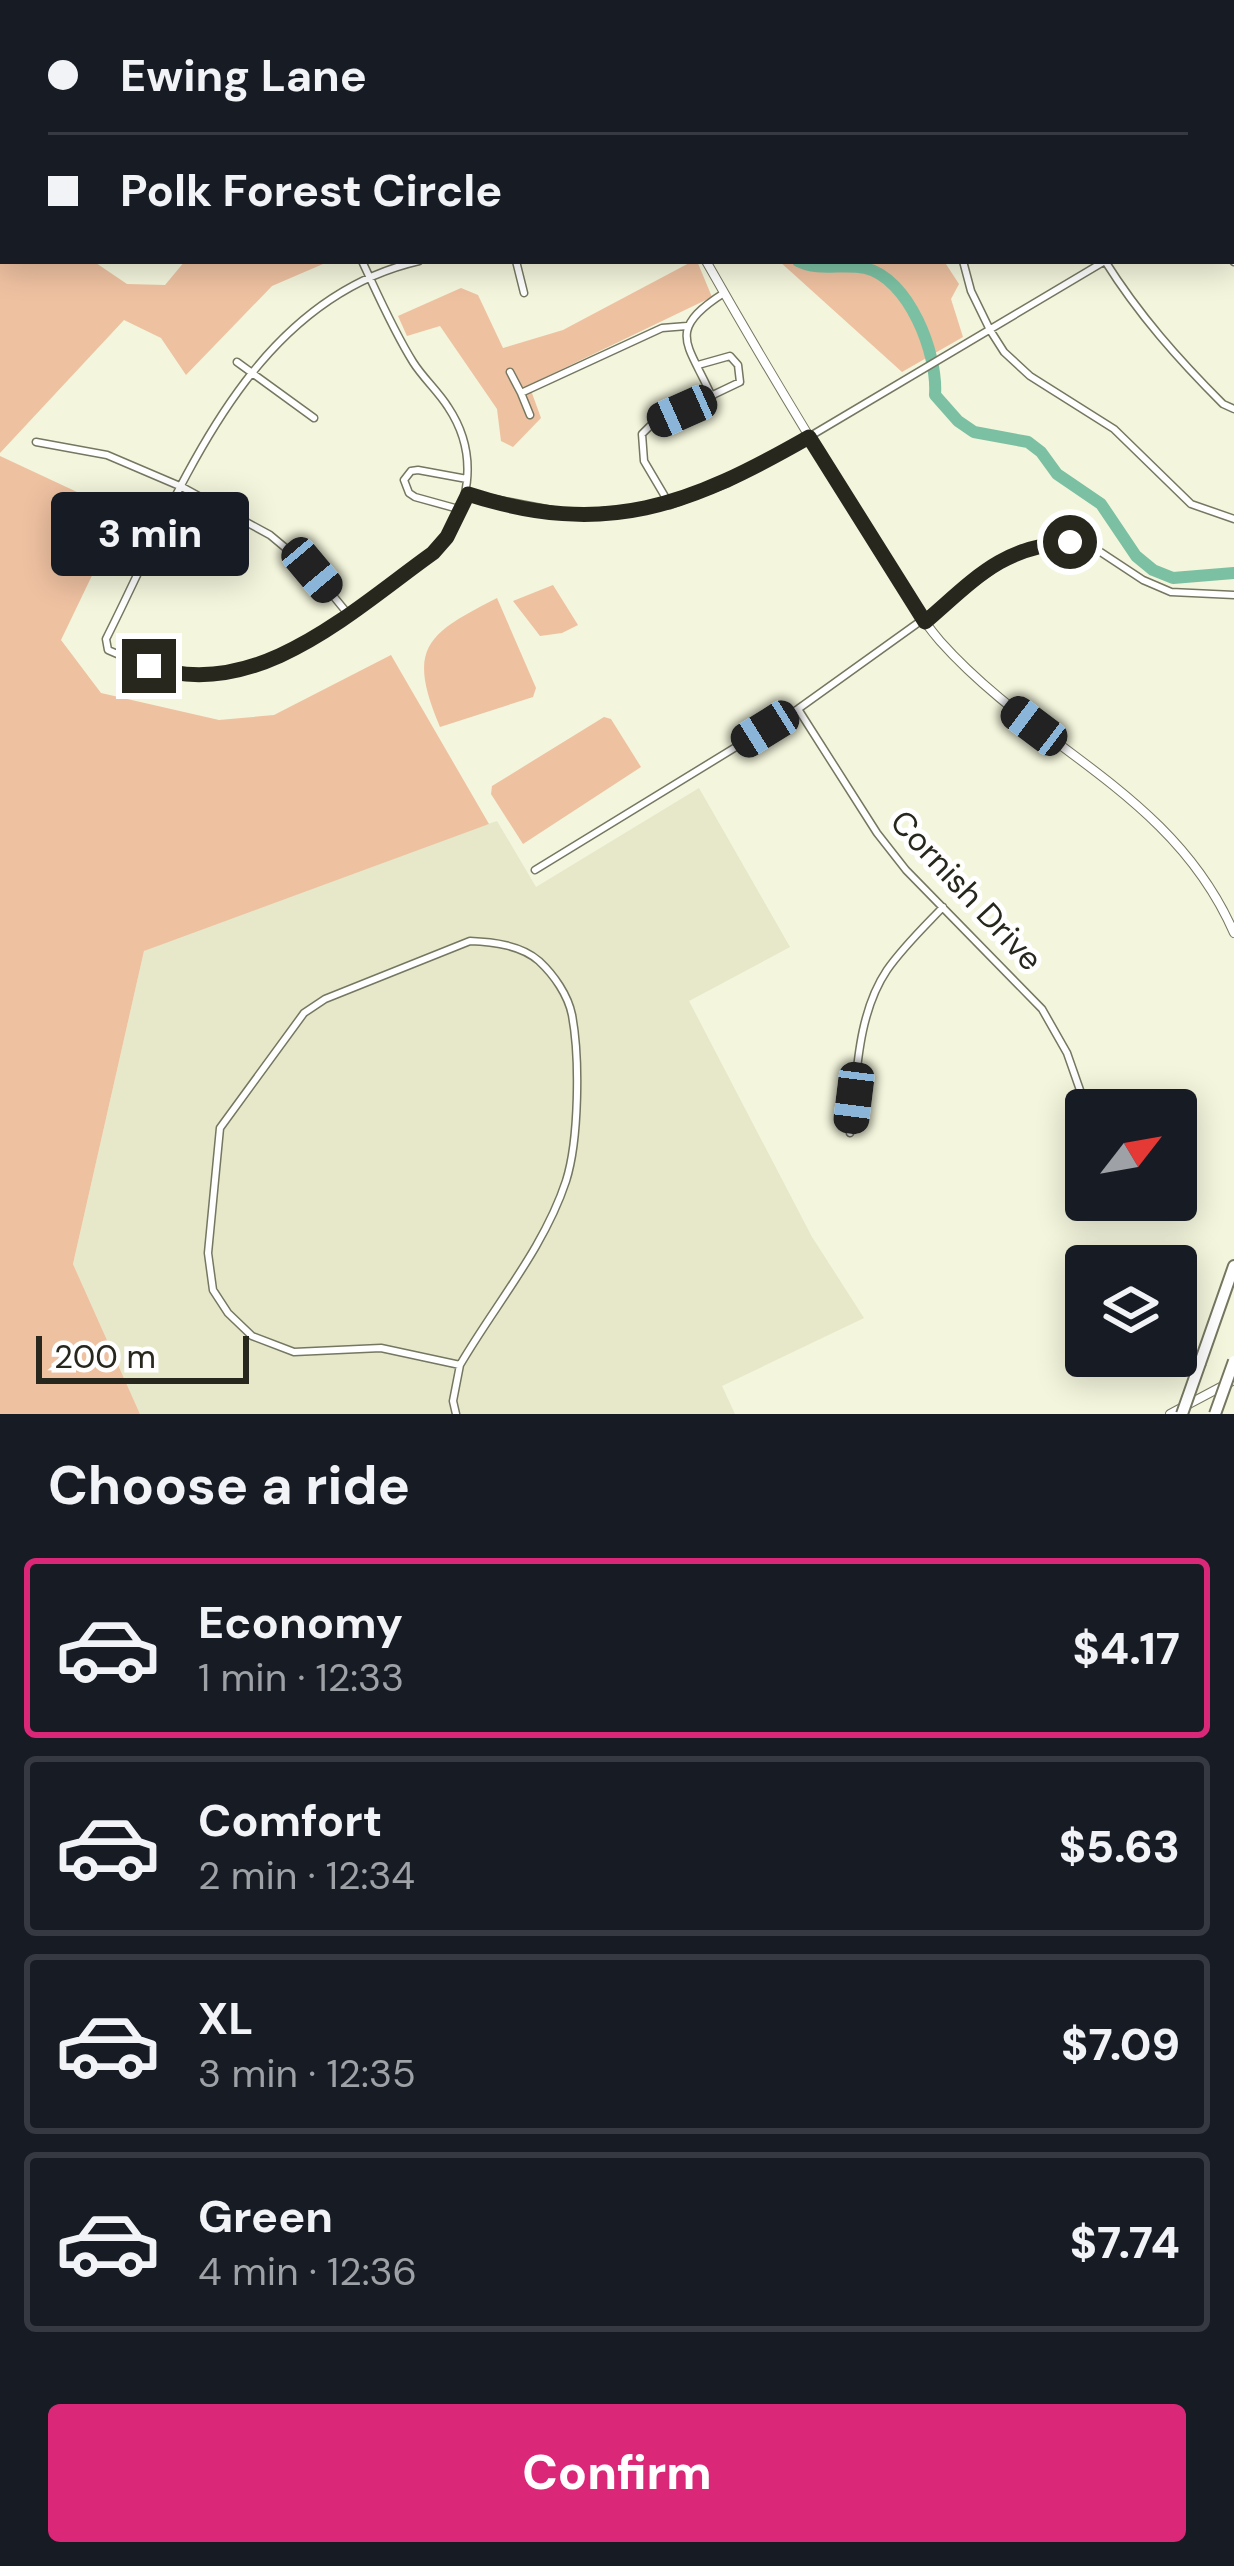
<!DOCTYPE html>
<meta charset="utf-8">
<style>
body{margin:0;font-family:"DM Sans",sans-serif;background:#20242c;color:#f1f3f6;height:100vh;display:flex;flex-direction:column;font-size:45px;white-space:nowrap}
*{box-sizing:border-box;margin:0}
p{font-size:39px;color:#9ea1a6}
.icon{flex:none;width:66px;height:66px;fill:none;stroke:currentColor;stroke-width:2;stroke-linecap:round;stroke-linejoin:round}
.map{position:relative;height:1414px;overflow:hidden}
.drawer{display:flex;flex-direction:column;background:#171b24;flex:1}
.drawer>*{flex:none}
.hud{position:absolute;left:0px;top:0px;width:1236px;height:264px;box-shadow:0 6px 30px #0003;display:grid;align-content:center;height:264px;padding:0 48px;background:#171b24}
.needle{width:78px;rotate:59deg}
.tools{position:absolute;left:1065px;top:1089px;display:grid;gap:24px}
.tools a{display:grid;place-items:center;width:132px;height:132px;border-radius:12px;background:#171b24;box-shadow:0 6px 30px #0003;font-size:60px}
.scale{position:absolute;left:36px;bottom:30px;width:213px;box-sizing:border-box;padding-left:12px;border:6px solid #27271e;border-top:0;font-size:33px;line-height:42px;white-space:nowrap;color:#27271e;-webkit-text-stroke:9px #fff;paint-order:stroke}
.end{position:absolute;width:54px;height:54px;margin:-27px;border:15px solid #27271e;background:#fff;box-shadow:0 0 0 6px #fff}
.from{border-radius:50%}
.bubble{position:absolute;height:84px;border-radius:12px;background:#171b24;box-shadow:0 6px 30px #0003;font-size:39px;font-weight:800;line-height:84px;text-align:center}
.car{position:absolute;width:36px;height:72px;margin:-36px -18px;border-radius:15px;box-shadow:0 0 9px 3px #0007;background:linear-gradient(#222 24%,#8ab4d8 0 40%,#222 0 76%,#8ab4d8 0 86%,#222 0)}
.hud b{display:flex;align-items:center;gap:42px;height:114px;font-size:45px}
.hud b+b{border-top:3px solid #363941}
.hud i{width:30px;height:30px;background:#f1f3f6}
ul{padding:0;list-style:none}
li{display:flex;align-items:center;gap:36px;height:180px;margin:0 24px 18px;padding:0 24px;border:6px solid #363941;border-radius:12px}
li div{flex:1}
li b{display:block;font-size:45px}
li em{font-style:normal;font-weight:800}
li.current{border-color:#db2777}
li>.icon{width:108px;height:108px;stroke-width:1.5}
h2{padding:0 48px;font-size:54px;line-height:144px}
.button{display:flex;gap:24px;margin-top:auto;padding:24px 48px}
.button a{flex:1;height:138px;border-radius:12px;background:#db2777;color:#fff;font-size:48px;font-weight:800;line-height:138px;text-align:center}
.map>svg:first-child{display:block}
</style>
<div class="map">
<svg width="1234" height="1414" viewBox="0 0 1234 1414">
<rect width="100%" height="100%" fill="#f3f5dc"/>
<path fill="#e6e8c9" d="M 699,788 L 790,947 L 689,1001 L 812,1237 L 864,1318 L 722,1386 L 735,1414 L 140,1414 L 73,1264 L 144,951 L 293,890 L 497,821 L 536,887 Z"/>
<path fill="#eec1a1" d="M 0,59 L 3,261 L 93,261 L 127,284 L 165,285 L 185,261 L 330,261 L 272,286 L 186,375 L 161,338 L 124,320 L 0,453 Z
M 693,261 L 697,261 L 712,297 L 529,385 L 541,418 L 513,447 L 501,441 L 497,409 L 440,326 L 407,336 L 398,316 L 461,288 L 478,295 L 503,348 L 563,330 Z
M 779,261 L 944,261 L 959,284 L 951,299 L 963,337 L 902,372 Z
M 0,456 L 122,513 L 61,640 L 101,693 L 219,720 L 274,715 L 391,655 L 489,824 L 144,951 L 73,1264 L 140,1414 L 0,1414 Z
M 553,585 L 578,625 L 562,633 L 540,636 L 513,601 Z
M 497,598 L 536,688 L 533,697 L 440,727 C 406,647 427,634 497,598 Z
M 604,717 L 611,719 L 641,767 L 523,844 L 491,794 L 492,786 Z"/>
<g fill="none" stroke-linecap="round" stroke-linejoin="round">
<path stroke="#7bc0a2" stroke-width="12" d="M 577,0 L 577,3
M 798,261 C 819,272 842,263 865,268 C 909,278 938,354 935,395 L 958,421 L 974,432 L 1028,442 L 1041,452 L 1057,474 L 1101,504 L 1136,556 L 1153,570 L 1173,578 L 1234,573"/>
<g stroke="#757761" stroke-width="9">
<path id="minor" d="M 34,0 L 36,3
M 842,0 L 845,3
M 1019,0 L 1024,3
M 1175,0 L 1178,3
M 76,3 L 82,0
M 927,3 L 929,0
M 1233,49 L 1234,48
M 1233,180 L 1234,180
M 362,261 C 378,295 393,330 413,362 C 423,378 438,391 448,407 C 480,455 471,512 433,553 C 362,604 274,688 178,675 C 155,672 130,659 108,650 L 106,639 C 178,497 244,301 419,261
M 516,261 L 524,293
M 963,261 L 971,291 L 990,330 L 1004,352 L 1030,376 L 1114,429 L 1191,504 L 1234,519
M 1105,261 C 1139,315 1178,359 1223,404 L 1234,409
M 1233,261 L 1234,262
M 237,362 L 314,418
M 510,372 L 521,393 L 662,328 L 687,326
M 521,393 L 530,415
M 712,397 C 689,344 664,331 724,293
M 36,442 L 107,455 L 182,487 L 270,535 L 312,570 L 348,614
M 468,494 L 572,514 L 670,505 L 728,483 L 802,441 L 1105,261
M 670,505 L 644,461 L 642,434 L 652,424 L 740,382 L 738,365 L 730,356 L 698,365
M 462,510 L 415,497 L 409,493 L 404,480 L 411,471 L 418,470 L 467,479
M 798,709 L 877,833 L 906,870 L 1042,1009 L 1067,1053 L 1087,1110
M 535,870 L 798,709 L 1021,549 L 1070,542 L 1096,549 L 1143,580 L 1171,592 L 1234,595
M 470,941 C 493,942 521,945 539,961 C 554,975 568,995 572,1015 C 580,1058 579,1140 566,1181 C 544,1248 495,1305 460,1365 L 381,1348 L 294,1352 L 252,1336 L 228,1313 L 213,1290 L 208,1253 L 220,1128 L 304,1013 L 325,999 Z
M 850,1133 C 857,1080 856,1016 887,970 C 903,947 924,927 943,907
M 456,1414 L 453,1401 L 460,1365"/>
</g>
<g stroke="#757761" stroke-width="10">
<path id="tertiary" d="M 554,0 L 556,3
M 706,261 C 757,351 810,439 865,527 C 889,565 911,607 940,641 C 1037,750 1173,793 1234,933"/>
</g>
<g stroke="#757761" stroke-width="10">
<path id="secondary" d="M 1170,1414 L 1234,1380"/>
</g>
<g stroke="#757761" stroke-width="14">
<path id="motorway" d="M 1200,1363 L 1234,1266"/>
</g>
<use href="#minor" stroke="#fff" stroke-width="6"/>
<use href="#tertiary" stroke="#fff" stroke-width="8"/>
<use href="#secondary" stroke="#fff" stroke-width="8"/>
<use href="#motorway" stroke="#fff" stroke-width="10"/>
<g stroke="#757761" stroke-width="14" stroke-linecap="butt">
<path id="motorway-bridge" d="M 1182,1414 L 1200,1363
M 1215,1414 L 1234,1361"/>
</g>
<use href="#motorway-bridge" stroke="#fff" stroke-width="10"/>
</g>
<g fill="none" stroke-linecap="round" stroke-linejoin="round">
<path stroke="#27271e" stroke-width="15" d="M 149,666 C 255,704 353,610 433,553 L 447,537 L 468,494 C 606,539 690,505 809,437 L 925,622 C 975,579 1001,547 1070,542"/>
</g>
<g text-anchor="middle" stroke-width="10" stroke-linejoin="round" paint-order="stroke">
<g font-size="33" fill="#27271e" stroke="#fff">
<text transform="translate(967 890) rotate(47)" y="12">Cornish Drive</text>
</g>
</g>
</svg>
<div class="tools">
<a><svg class="needle" viewBox="-14 -14 28 28"><path d="M0-13l5 13h-10z" fill="#e53935"/><path d="M0 13l5-13h-10z" fill="#9ea1a6"/></svg></a>
<a><svg class="icon" aria-label="layers" viewBox="0 0 24 24"><path d="M12 4l9 5-9 5-9-5zM3 14l9 5 9-5"/></svg></a>
</div>
<div class="scale">200 m</div>
<i class="end from" style="left:1070px;top:542px"></i>
<i class="end" style="left:149px;top:666px"></i>
<div class="bubble" style="left:51px;top:492px;width:198px">3 min</div>
<i class="car" style="left:682px;top:411px;rotate:246deg"></i>
<i class="car" style="left:312px;top:570px;rotate:140deg"></i>
<i class="car" style="left:1034px;top:726px;rotate:307deg"></i>
<i class="car" style="left:765px;top:729px;rotate:238deg"></i>
<i class="car" style="left:854px;top:1098px;rotate:187deg"></i>
<div class="hud">
<b><i class="from"></i>Ewing Lane</b>
<b><i></i>Polk Forest Circle</b>
</div>
</div>
<section class="drawer">
<h2>Choose a ride</h2>
<ul>
<li class="current"><svg class="icon" aria-label="car" viewBox="0 0 24 24"><path d="M5 17H2v-5l4-1 3-4h7l3 4 3 1v5h-3M9 17h6M6 11h13"/><circle cx="7" cy="17" r="2"/><circle cx="17" cy="17" r="2"/></svg><div><b>Economy</b><p>1 min · 12:33</p></div><em>$4.17</em></li>
<li><svg class="icon" aria-label="car" viewBox="0 0 24 24"><path d="M5 17H2v-5l4-1 3-4h7l3 4 3 1v5h-3M9 17h6M6 11h13"/><circle cx="7" cy="17" r="2"/><circle cx="17" cy="17" r="2"/></svg><div><b>Comfort</b><p>2 min · 12:34</p></div><em>$5.63</em></li>
<li><svg class="icon" aria-label="car" viewBox="0 0 24 24"><path d="M5 17H2v-5l4-1 3-4h7l3 4 3 1v5h-3M9 17h6M6 11h13"/><circle cx="7" cy="17" r="2"/><circle cx="17" cy="17" r="2"/></svg><div><b>XL</b><p>3 min · 12:35</p></div><em>$7.09</em></li>
<li><svg class="icon" aria-label="car" viewBox="0 0 24 24"><path d="M5 17H2v-5l4-1 3-4h7l3 4 3 1v5h-3M9 17h6M6 11h13"/><circle cx="7" cy="17" r="2"/><circle cx="17" cy="17" r="2"/></svg><div><b>Green</b><p>4 min · 12:36</p></div><em>$7.74</em></li>
</ul>
<div class="button"><a>Confirm</a></div>
</section>
